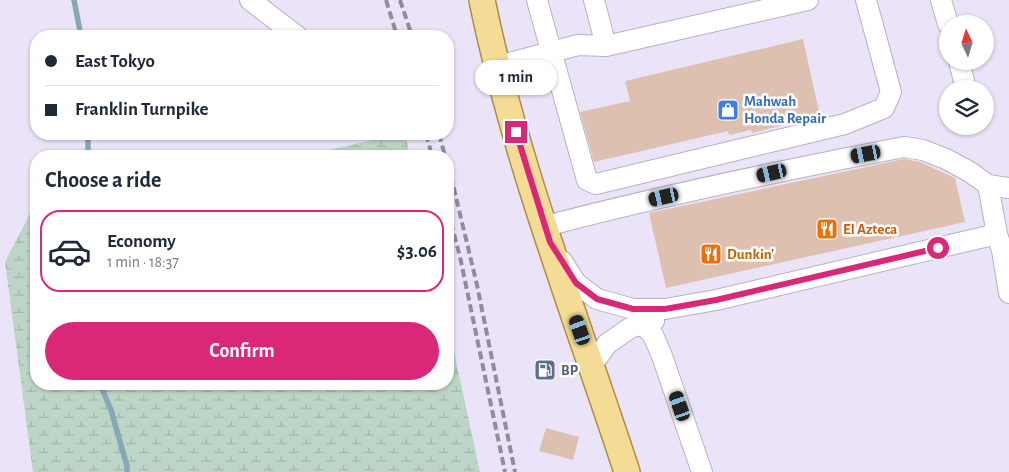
<!DOCTYPE html>
<meta charset="utf-8">
<style>
body{margin:0;font-family:"Alegreya Sans",sans-serif;background:#f6f6f7;color:#1f2937;height:100vh;display:flex;flex-direction:column;font-size:19px;white-space:nowrap}
*{box-sizing:border-box;margin:0}
p{font-size:16px;color:#747a83}
.icon{flex:none;width:28px;height:28px;fill:none;stroke:currentColor;stroke-width:2;stroke-linecap:round;stroke-linejoin:round}
.map{position:relative;flex:1;overflow:hidden}
.sheet{position:absolute;left:30px;top:150px;width:424px;height:240px;display:flex;flex-direction:column;background:#fff;border-radius:20px;box-shadow:0 1px 4px #0004}
.sheet>*{flex:none}
.guide{position:absolute;left:30px;top:30px;width:424px;height:110px;border-radius:20px;box-shadow:0 1px 4px #0004;display:grid;align-content:center;height:110px;padding:0 15px;background:#fff}
.needle{width:32px;rotate:356deg}
.buttons{position:absolute;left:939px;top:15px;display:grid;gap:10px}
.buttons a{display:grid;place-items:center;width:55px;height:55px;border-radius:50%;background:#fff;box-shadow:0 1px 4px #0004;font-size:25px}
.end{position:absolute;width:22px;height:22px;margin:-11px;border:6px solid #db2777;background:#fff;box-shadow:0 0 0 2px #fff}
.from{border-radius:50%}
.bubble{position:absolute;height:35px;border-radius:18px;background:#fff;box-shadow:0 1px 4px #0004;font-size:16px;font-weight:700;line-height:35px;text-align:center}
.car{position:absolute;width:15px;height:30px;margin:-15px -8px;border-radius:6px;box-shadow:0 0 4px 1px #0007;background:linear-gradient(#222 24%,#8ab4d8 0 40%,#222 0 76%,#8ab4d8 0 86%,#222 0)}
.guide b{display:flex;align-items:center;gap:18px;height:48px;font-size:19px}
.guide b+b{border-top:1px solid #e0e1e3}
.guide i{width:12px;height:12px;background:#1f2937}
ul{padding:0;list-style:none}
li{display:flex;align-items:center;gap:15px;height:82px;margin:0 10px 8px;padding:0 5px;border:2px solid transparent;border-radius:20px}
li div{flex:1}
li b{display:block;font-size:19px}
li em{font-style:normal;font-weight:700}
li.current{border-color:#db2777}
li>.icon{width:45px;height:45px;stroke-width:1.5}
h2{padding:0 15px;font-size:22px;line-height:60px}
.action{display:flex;gap:10px;margin-top:auto;padding:10px 15px}
.action a{flex:1;height:58px;border-radius:30px;background:#db2777;color:#fff;font-size:20px;font-weight:700;line-height:58px;text-align:center}
.map>svg:first-child{display:block}
</style>
<div class="map">
<svg width="1009" height="472" viewBox="0 0 1009 472">
<defs>
<pattern id="wetland-marsh" width="20" height="14" patternUnits="userSpaceOnUse" patternTransform="scale(1.25)"><rect width="20" height="14" fill="#bcd5c6"/><path d="M1 5h8M5 5V1M11 12h8M15 12V8" fill="none" stroke="#a2b7ab"/></pattern>
</defs>
<rect width="100%" height="100%" fill="#ebe4f9"/>
<path fill="url(#wetland-marsh)" d="M 399,134 L 405,134 L 410,156 L 302,156 Z
M 36,202 L 36,384 L 448,384 L 448,324 L 480,472 L 33,472 L 5,262 Z"/>
<g fill="none" stroke-linecap="round" stroke-linejoin="round">
<path stroke="#86a7b4" stroke-width="5.5" d="M 74,0 L 81,36
M 88,134 L 88,156
M 100,384 L 111,410 L 127,466 L 127,472"/>
</g>
<path fill="#dec0b0" d="M 803,39 L 820,116 L 752,133 L 751,130 L 729,135 L 728,131 L 594,162 L 580,112 L 630,101 L 625,81 Z
M 904,159 L 920,162 L 955,178 L 965,222 L 666,288 L 649,213 Z
M 546,428 L 579,437 L 573,460 L 539,451 Z"/>
<g fill="none" stroke-linecap="round" stroke-linejoin="round">
<g stroke="#b8b1c6" stroke-width="22">
<path id="minor" d="M 250,0 L 297,36
M 537,0 L 587,180 L 596,184 L 845,124 L 884,108 L 891,92 L 866,0
M 594,0 L 606,46
M 941,0 L 948,24
M 959,61 L 966,89
M 498,66 L 578,45 L 606,46 L 808,0
M 988,185 L 997,234
M 546,226 C 664,195 784,170 904,147 L 923,150 L 946,159 L 970,172 L 988,185 L 1009,188
M 562,261 L 576,283 L 597,299 L 633,309 L 665,309 L 716,300 L 997,234 L 1002,250 L 1009,293
M 643,325 L 653,335 L 662,356 L 702,472
M 592,365 L 607,344 L 630,328 L 654,321"/>
</g>
<g stroke="#ab8f47" stroke-width="28">
<path id="major" d="M 482,0 C 515,161 576,316 627,472"/>
</g>
<use href="#minor" stroke="#fff" stroke-width="20"/>
<use href="#major" stroke="#f4db96" stroke-width="25"/>
<path stroke="#918b9a" stroke-width="4" stroke-dasharray="8 4" stroke-linecap="butt" d="M 386,0 L 397,36
M 400,0 L 412,36
M 426,134 L 432,156
M 439,134 L 445,156
M 448,164 L 477,285 L 515,472
M 448,211 L 460,257 L 505,472"/>
</g>
<g fill="none" stroke-linecap="round" stroke-linejoin="round">
<path stroke="#db2777" stroke-width="6" d="M 516,132 L 550,242 L 576,283 L 597,299 L 633,309 L 665,309 L 716,300 L 938,248"/>
</g>
<defs>
<g id="shop-square" transform="scale(1.125)"><rect x="-9" y="-9" width="18" height="18" rx="4" fill="#3f7fe0" stroke="#fff"/><path d="M-5-2.5h2.3a2.7 3.5 0 0 1 5.4 0H5L5.5 6h-11ZM-1.5-2.5h3a1.5 2.3 0 0 0-3 0Z" fill="#fff"/></g>
<g id="restaurant-square" transform="scale(1.125)"><rect x="-9" y="-9" width="18" height="18" rx="4" fill="#e8710a" stroke="#fff"/><path d="M-5-6h1v4h1v-4h1v4h1v-4h1v5L-1.5 .5V6h-2V.5L-5-1ZM5-6V6H3V1.5H1.5Q1.5-4 5-6Z" fill="#fff"/></g>
<g id="fuel-square" transform="scale(1.125)"><rect x="-9" y="-9" width="18" height="18" rx="4" fill="#5c6f8a" stroke="#fff"/><path d="M-5.5-6h7V0h2V4h1.3V-2.5L3-4.5l.8-.8L6-3V5H2.5V1h-1V6h-7ZM-4.2-4.7v3.2H.2V-4.7Z" fill="#fff"/></g>
</defs>
<g fill-rule="evenodd">
<use href="#shop-square" x="728" y="110"/>
<use href="#restaurant-square" x="827" y="229"/>
<use href="#restaurant-square" x="711" y="254"/>
<use href="#fuel-square" x="545" y="370"/>
</g>
<g text-anchor="middle" stroke-width="5" stroke-linejoin="round" paint-order="stroke">
<g font-size="15" font-weight="bold" fill="#366cbe" stroke="#fff" text-anchor="start">
<text x="744" y="106">Mahwah<tspan x="744" dy="17">Honda Repair</tspan></text>
</g>
<g font-size="15" font-weight="bold" fill="#c56008" stroke="#fff" text-anchor="start">
<text x="843" y="234">El Azteca</text>
<text x="727" y="259">Dunkin'</text>
</g>
<g font-size="15" font-weight="bold" fill="#4e5e75" stroke="#fff" text-anchor="start">
<text x="561" y="375">BP</text>
</g>
</g>
</svg>
<div class="buttons">
<a><svg class="needle" viewBox="-14 -14 28 28"><path d="M0-13l5 13h-10z" fill="#e53935"/><path d="M0 13l5-13h-10z" fill="#747a83"/></svg></a>
<a><svg class="icon" aria-label="layers" viewBox="0 0 24 24"><path d="M12 4l9 5-9 5-9-5zM3 14l9 5 9-5"/></svg></a>
</div>
<i class="end from" style="left:938px;top:248px"></i>
<i class="end" style="left:516px;top:132px"></i>
<div class="bubble" style="left:475px;top:60px;width:82px">1 min</div>
<i class="car" style="left:866px;top:154px;rotate:259deg"></i>
<i class="car" style="left:772px;top:173px;rotate:257deg"></i>
<i class="car" style="left:664px;top:197px;rotate:257deg"></i>
<i class="car" style="left:580px;top:330px;rotate:341deg"></i>
<i class="car" style="left:680px;top:406px;rotate:341deg"></i>
<div class="guide">
<b><i class="from"></i>East Tokyo</b>
<b><i></i>Franklin Turnpike</b>
</div>
<section class="sheet">
<h2>Choose a ride</h2>
<ul>
<li class="current"><svg class="icon" aria-label="car" viewBox="0 0 24 24"><path d="M5 17H2v-5l4-1 3-4h7l3 4 3 1v5h-3M9 17h6M6 11h13"/><circle cx="7" cy="17" r="2"/><circle cx="17" cy="17" r="2"/></svg><div><b>Economy</b><p>1 min · 18:37</p></div><em>$3.06</em></li>
</ul>
<div class="action"><a>Confirm</a></div>
</section>
</div>
